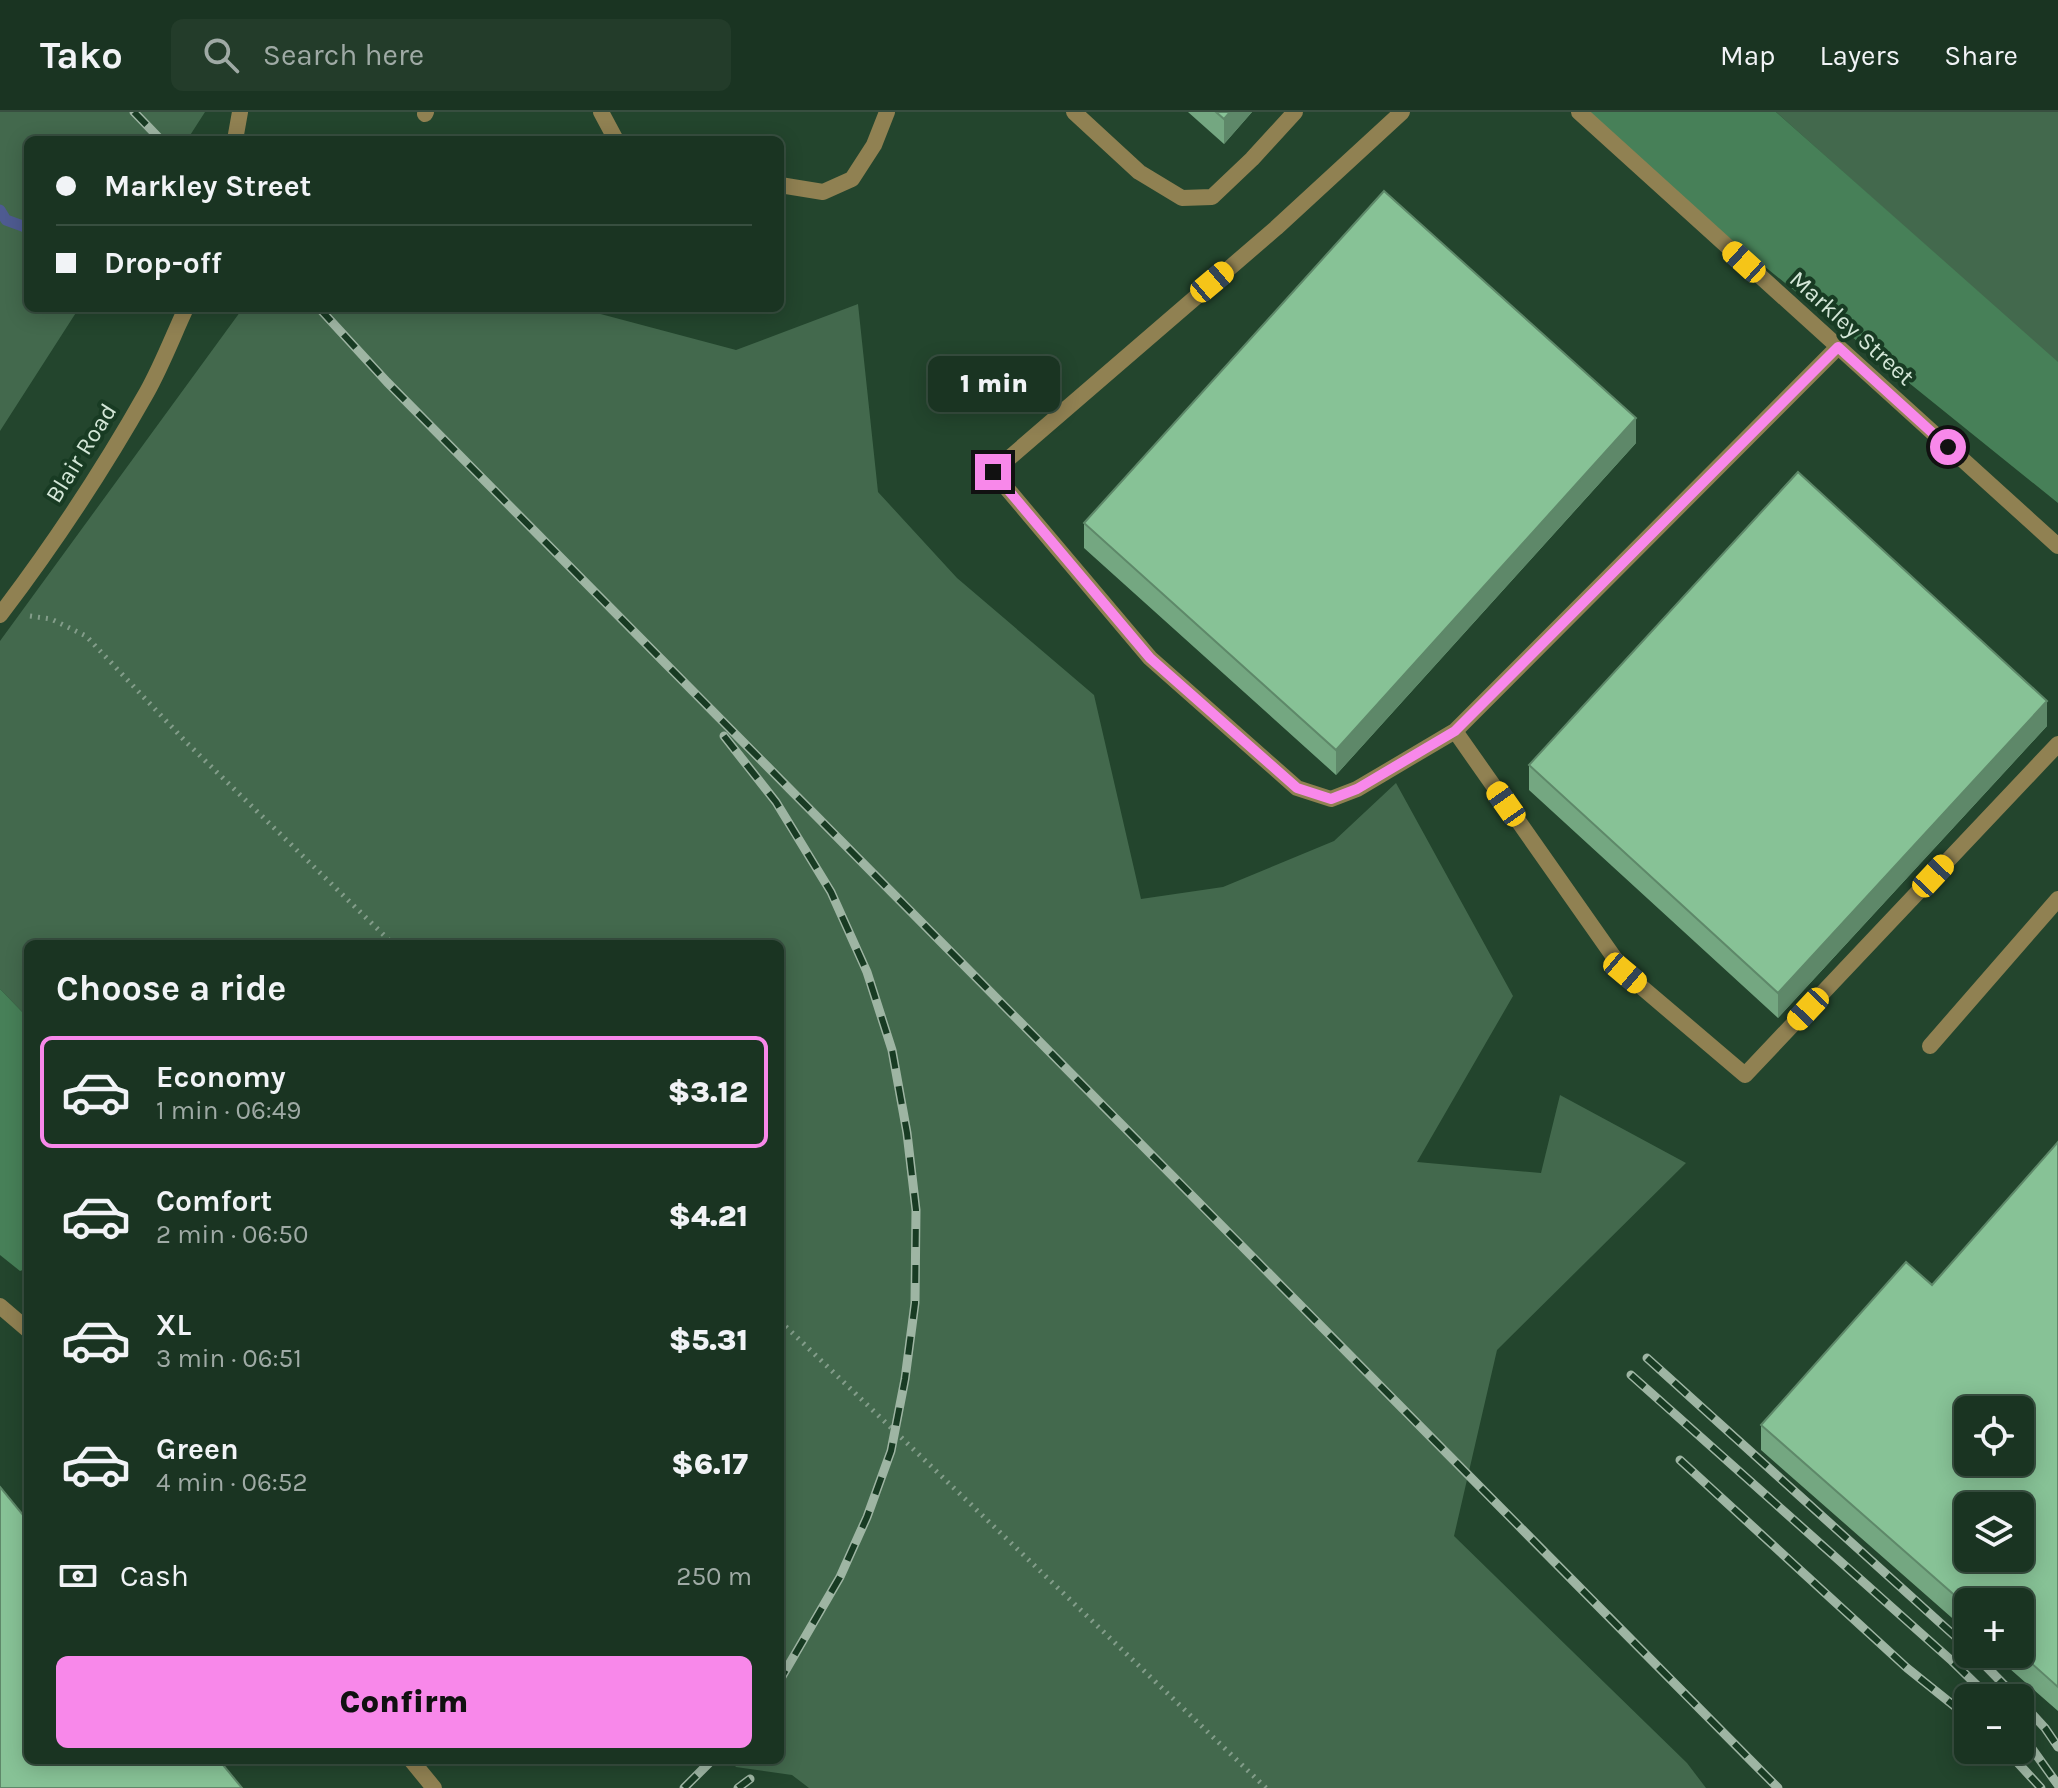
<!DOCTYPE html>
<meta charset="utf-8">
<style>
body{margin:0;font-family:Karla,sans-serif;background:#233c2a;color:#f1f3f6;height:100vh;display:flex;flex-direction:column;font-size:30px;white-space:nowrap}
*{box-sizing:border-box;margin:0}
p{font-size:26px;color:#9faaa5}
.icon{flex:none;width:44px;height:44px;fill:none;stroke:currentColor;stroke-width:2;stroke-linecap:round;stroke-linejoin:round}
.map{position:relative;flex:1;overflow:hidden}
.side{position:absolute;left:24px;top:828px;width:760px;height:824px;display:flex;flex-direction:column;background:#1a3422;border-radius:12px;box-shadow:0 4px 20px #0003,0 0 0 2px #384f40}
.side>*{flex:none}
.hud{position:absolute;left:24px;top:24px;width:760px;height:176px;border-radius:12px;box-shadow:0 4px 20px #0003,0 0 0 2px #384f40;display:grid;align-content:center;height:176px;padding:0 32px;background:#1a3422}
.buttons{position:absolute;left:1954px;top:1284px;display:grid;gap:16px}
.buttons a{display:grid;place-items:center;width:80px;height:80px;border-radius:12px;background:#1a3422;box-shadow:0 4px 20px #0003,0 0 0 2px #384f40;font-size:40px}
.end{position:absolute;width:36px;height:36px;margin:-18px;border:10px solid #f888ea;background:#111;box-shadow:0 0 0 4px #111}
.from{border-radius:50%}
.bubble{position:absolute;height:56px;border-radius:12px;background:#1a3422;box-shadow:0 4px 20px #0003,0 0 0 2px #384f40;font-size:26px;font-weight:800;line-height:56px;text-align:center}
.car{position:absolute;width:24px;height:48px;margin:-24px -12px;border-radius:10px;box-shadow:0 0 6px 2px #0007;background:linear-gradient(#f5c518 24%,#345 0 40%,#f5c518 0 76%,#345 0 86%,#f5c518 0)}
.hud b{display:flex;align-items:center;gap:28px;height:76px;font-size:30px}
.hud b+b{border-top:2px solid #384f40}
.hud i{width:20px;height:20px;background:#f1f3f6}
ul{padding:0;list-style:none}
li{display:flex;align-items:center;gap:24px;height:112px;margin:0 16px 12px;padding:0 16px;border:4px solid transparent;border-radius:12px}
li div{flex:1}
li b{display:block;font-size:30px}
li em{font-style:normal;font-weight:800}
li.current{border-color:#f888ea}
li>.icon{width:72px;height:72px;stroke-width:1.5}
h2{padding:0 32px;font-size:36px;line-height:96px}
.pay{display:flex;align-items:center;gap:20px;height:88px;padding:0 32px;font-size:30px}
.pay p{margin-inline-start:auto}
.button{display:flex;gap:16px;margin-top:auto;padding:16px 32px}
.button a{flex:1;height:92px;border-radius:12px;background:#f888ea;color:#111;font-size:32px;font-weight:800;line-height:92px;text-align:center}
header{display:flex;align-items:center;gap:48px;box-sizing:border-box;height:112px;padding:0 40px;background:#1a3422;border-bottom:2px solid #384f40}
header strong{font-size:38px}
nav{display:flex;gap:44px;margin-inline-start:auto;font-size:28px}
.search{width:560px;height:72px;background:#233c2a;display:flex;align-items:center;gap:20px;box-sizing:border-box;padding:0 28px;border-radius:12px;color:#9faaa5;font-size:30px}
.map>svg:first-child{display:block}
</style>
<header>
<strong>Tako</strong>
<div class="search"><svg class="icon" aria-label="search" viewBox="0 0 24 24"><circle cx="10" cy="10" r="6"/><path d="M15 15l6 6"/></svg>Search here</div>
<nav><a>Map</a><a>Layers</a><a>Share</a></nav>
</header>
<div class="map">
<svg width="2058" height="1676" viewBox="0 0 2058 1676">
<rect width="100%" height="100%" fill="#23452d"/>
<path fill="#43694d" d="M 0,0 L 205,0 L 187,28 L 28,28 L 28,196 L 79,196 L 0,319 Z
M 1776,0 L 2058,0 L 2058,250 L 2056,250 Z
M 858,192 L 878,380 L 957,466 L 1094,583 L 1141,787 L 1223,775 L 1334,729 L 1396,671 L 1513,884 L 1417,1050 L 1541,1061 L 1560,983 L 1686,1051 L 1497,1238 L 1454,1424 L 1687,1651 L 1706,1676 L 809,1676 L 792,1663 L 736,1655 L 730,1648 L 780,1648 L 780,832 L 28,832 L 28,906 L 0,877 L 0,529 L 243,196 L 578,196 L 736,238 Z"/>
<path fill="#478058" d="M 1573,0 L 1776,0 L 2058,250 L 2058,391 Z
M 0,877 L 28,906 L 28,1156 L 20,1159 L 0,1143 Z"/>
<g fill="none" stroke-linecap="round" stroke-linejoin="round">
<path stroke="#4e5b91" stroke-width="11" d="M 0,98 L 6,108 L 28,116"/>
<path stroke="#839d8a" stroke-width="5" stroke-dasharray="2 6" stroke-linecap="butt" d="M 30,504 L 51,507 L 86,524 L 187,631 L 393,832
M 780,1209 L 1266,1676"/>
<path stroke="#908152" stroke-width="16" d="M 601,0 L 616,28
M 1074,0 L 1139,60 L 1182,86 L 1212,85 L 1252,47 L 1295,0
M 1402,0 L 1276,116 L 993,360 L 1150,546 L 1297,676 L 1331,687 L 1357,677 L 1455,619 L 1838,235
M 425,2 L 426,0
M 780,73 L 823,80 L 852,67 L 874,33 L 887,0
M 1455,619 L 1625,861 L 1745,963 L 2058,632
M 1930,934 L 2058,787
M 0,1194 L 28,1218
M 411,1648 L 434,1676"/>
<path stroke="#908152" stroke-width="16" d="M 1579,0 L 2058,434"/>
<path stroke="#908152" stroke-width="16" d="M 235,28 L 240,0
M 0,503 C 54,432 103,358 147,280 C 162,253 173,224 186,196"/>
<g stroke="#9eb5a3" stroke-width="9">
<path id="rail" d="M 134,0 L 161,28
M 319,196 L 387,270 L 1778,1676
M 724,624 L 776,690 L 831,780 L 867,860 L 892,938 L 907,1021 L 916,1098 L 915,1191 L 905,1267 L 891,1339 L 867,1405 L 840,1465 L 780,1568
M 1647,1246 L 1968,1536
M 1631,1263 L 1952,1549 L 1990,1586
M 1680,1348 L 1907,1556 L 1968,1605
M 1974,1542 L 2017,1586
M 2020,1589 L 2045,1616 L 2058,1635
M 2020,1620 L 2058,1673
M 2006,1638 L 2041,1676
M 684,1676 L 712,1648
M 738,1676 L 750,1667"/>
</g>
<use href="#rail" stroke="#183b23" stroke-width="6" stroke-dasharray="18" stroke-linecap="butt"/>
</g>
<path fill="#74a781" d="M 1188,0 L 1252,0 L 1224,32 Z
M 1636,331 L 1336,663 L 1084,436 L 1084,411 Z
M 2047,614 L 1778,906 L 1529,678 L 1529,653 Z
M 2058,1030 L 2058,1599 L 1993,1542 L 2020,1542 L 2020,1490 L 1968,1490 L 1968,1520 L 1761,1338 L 1761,1313 L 1932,1173 Z"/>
<path fill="#5e8869" d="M 1230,0 L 1252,0 L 1224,32 L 1224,7 Z
M 1636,306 L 1636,331 L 1336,663 L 1336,638 Z
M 2047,589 L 2047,614 L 1778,906 L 1778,881 Z"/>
<path fill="#87c296" stroke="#5e8869" stroke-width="2" fill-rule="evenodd" d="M 1216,0 L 1230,0 L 1224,7 Z
M 1384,79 L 1636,306 L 1336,638 L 1084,411 Z
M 1798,360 L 2047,589 L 1778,881 L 1529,653 Z
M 2058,1030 L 2058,1575 L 2020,1541 L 2020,1490 L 1968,1490 L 1968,1495 L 1761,1313 L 1906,1150 L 1932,1173 ZM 1968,1298 L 2020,1298 L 2020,1350 L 1968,1350 ZM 1968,1394 L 2020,1394 L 2020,1446 L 1968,1446 Z
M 0,1375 L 28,1409 L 28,1648 L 219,1648 L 242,1676 L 0,1676 Z"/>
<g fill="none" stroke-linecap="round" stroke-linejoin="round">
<path stroke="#f888ea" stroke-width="10" d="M 993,360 L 1150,546 L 1297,676 L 1331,687 L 1357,677 L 1455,619 L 1838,235 L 1948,335"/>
</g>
<g text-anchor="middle" stroke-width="8" stroke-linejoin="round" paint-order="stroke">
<g font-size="24" fill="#d4e7d8" stroke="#183b23">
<text transform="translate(1852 216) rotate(42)" y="8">Markley Street</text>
<text transform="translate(81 341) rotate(-58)" y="8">Blair Road</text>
</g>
</g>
</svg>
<div class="buttons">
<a><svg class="icon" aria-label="locate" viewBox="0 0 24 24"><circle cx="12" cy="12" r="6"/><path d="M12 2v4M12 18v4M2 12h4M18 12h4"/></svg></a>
<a><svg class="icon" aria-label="layers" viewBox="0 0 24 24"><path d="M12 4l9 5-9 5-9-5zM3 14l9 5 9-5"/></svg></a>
<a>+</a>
<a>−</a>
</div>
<i class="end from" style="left:1948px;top:335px"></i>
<i class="end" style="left:993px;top:360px"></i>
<div class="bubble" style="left:928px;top:244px;width:132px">1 min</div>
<i class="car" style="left:1744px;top:150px;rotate:312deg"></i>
<i class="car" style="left:1212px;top:170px;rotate:50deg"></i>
<i class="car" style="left:1506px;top:692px;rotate:325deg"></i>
<i class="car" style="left:1933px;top:764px;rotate:43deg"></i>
<i class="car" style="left:1625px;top:861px;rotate:130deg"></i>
<i class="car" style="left:1808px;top:897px;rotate:223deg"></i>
<div class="hud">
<b><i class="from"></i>Markley Street</b>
<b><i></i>Drop-off</b>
</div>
<section class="side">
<h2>Choose a ride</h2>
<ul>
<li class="current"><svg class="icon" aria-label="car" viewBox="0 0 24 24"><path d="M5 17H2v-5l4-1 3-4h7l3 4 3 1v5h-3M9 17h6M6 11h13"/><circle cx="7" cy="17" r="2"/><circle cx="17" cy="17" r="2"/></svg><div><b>Economy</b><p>1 min · 06:49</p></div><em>$3.12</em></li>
<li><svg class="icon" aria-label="car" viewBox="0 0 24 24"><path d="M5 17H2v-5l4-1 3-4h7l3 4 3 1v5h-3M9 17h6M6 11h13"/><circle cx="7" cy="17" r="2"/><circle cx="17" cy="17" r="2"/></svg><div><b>Comfort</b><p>2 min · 06:50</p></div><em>$4.21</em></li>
<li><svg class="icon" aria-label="car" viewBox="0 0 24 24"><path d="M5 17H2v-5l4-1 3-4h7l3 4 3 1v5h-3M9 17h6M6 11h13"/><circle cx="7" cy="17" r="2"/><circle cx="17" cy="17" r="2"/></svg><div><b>XL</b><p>3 min · 06:51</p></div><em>$5.31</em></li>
<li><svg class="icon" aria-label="car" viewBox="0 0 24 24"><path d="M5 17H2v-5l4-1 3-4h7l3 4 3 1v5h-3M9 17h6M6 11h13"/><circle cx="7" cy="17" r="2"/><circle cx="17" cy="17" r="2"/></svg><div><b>Green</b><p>4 min · 06:52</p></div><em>$6.17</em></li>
</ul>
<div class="pay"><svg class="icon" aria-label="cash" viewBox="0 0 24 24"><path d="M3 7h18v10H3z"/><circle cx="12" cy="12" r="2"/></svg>Cash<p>250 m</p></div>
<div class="button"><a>Confirm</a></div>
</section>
</div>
